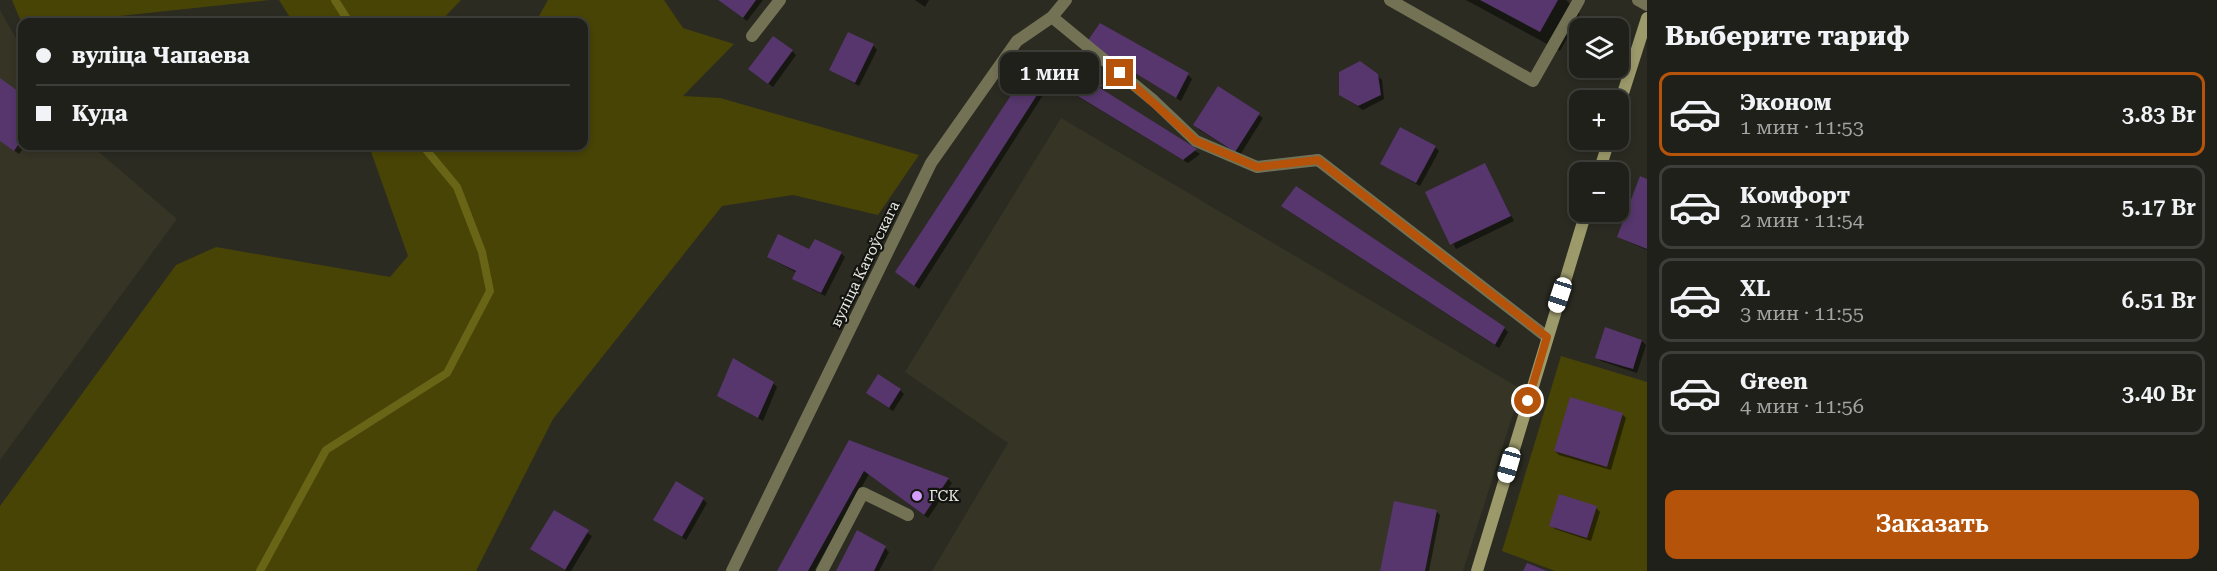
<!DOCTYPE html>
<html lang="ru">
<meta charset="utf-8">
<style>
body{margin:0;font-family:"Roboto Serif",serif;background:#2d2d27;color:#f1f3f6;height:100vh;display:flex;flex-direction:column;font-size:22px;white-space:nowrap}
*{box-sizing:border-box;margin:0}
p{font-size:20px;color:#a2a3a2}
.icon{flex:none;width:33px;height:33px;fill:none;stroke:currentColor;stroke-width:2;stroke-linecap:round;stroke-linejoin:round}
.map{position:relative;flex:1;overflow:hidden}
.drawer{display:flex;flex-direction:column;background:#20201a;width:570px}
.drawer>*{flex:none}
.hud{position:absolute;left:18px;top:18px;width:570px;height:132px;border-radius:12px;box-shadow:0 3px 9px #0003,0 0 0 2px #3d3e39;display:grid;align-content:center;height:132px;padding:0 18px;background:#20201a}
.fabs{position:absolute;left:1569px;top:18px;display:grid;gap:12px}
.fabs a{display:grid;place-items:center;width:60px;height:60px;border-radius:12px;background:#20201a;box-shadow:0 3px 9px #0003,0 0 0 2px #3d3e39;font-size:30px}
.end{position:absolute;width:27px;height:27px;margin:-14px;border:8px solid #b45309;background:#fff;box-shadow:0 0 0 3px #fff}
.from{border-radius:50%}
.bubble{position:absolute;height:42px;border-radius:12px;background:#20201a;box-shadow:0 3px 9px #0003,0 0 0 2px #3d3e39;font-size:20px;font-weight:600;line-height:42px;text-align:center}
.car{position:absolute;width:18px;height:36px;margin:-18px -9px;border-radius:8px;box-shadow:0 0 4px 2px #0007;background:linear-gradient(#fff 24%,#345 0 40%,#fff 0 76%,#345 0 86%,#fff 0)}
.hud b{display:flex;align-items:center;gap:21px;height:57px;font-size:22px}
.hud b+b{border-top:2px solid #3d3e39}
.hud i{width:15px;height:15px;background:#f1f3f6}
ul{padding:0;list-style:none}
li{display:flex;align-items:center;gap:18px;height:84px;margin:0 12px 9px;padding:0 6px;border:3px solid #3d3e39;border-radius:12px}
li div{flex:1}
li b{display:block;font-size:22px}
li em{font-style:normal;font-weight:600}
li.active{border-color:#b45309}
li>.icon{width:54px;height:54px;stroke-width:1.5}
h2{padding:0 18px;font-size:27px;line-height:72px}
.cta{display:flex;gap:12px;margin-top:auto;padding:12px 18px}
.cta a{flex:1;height:69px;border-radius:12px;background:#b45309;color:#fff;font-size:24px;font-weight:600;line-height:69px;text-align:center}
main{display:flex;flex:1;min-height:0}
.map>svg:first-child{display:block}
</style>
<main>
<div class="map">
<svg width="1647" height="571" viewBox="0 0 1647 571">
<rect width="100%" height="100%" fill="#2b2b22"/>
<path fill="#353425" d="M 0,10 L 22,49 L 22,146 L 92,146 L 177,219 L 0,460 Z
M 1061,118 L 1521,389 L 1463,571 L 932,571 L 1008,443 L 905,372 Z"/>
<path fill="#484406" d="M 12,0 L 270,0 L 63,22 L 22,24 Z
M 279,0 L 461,0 L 440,22 L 293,22 Z
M 548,0 L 664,0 L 683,28 L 734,44 L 683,96 L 720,98 L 919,155 L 878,215 L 793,195 L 722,206 L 553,419 L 476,571 L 0,571 L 0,506 L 176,265 L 216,247 L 390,277 L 408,256 L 369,146 L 584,146 L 584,22 L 532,22 L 539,16 Z
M 1561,356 L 1647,382 L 1647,571 L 1555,571 L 1502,551 Z"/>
<path fill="#0007" d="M 718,0 L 763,0 L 747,21 Z
M 915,0 L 929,0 L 925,7 Z
M 1466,0 L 1566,0 L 1580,14 L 1560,51 Z
M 873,45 L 877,50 L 859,86 L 831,70 Z
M 1092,46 L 1188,75 L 1192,79 L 1181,101 Z
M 792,51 L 796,55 L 773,87 L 754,73 Z
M 1040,53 L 1090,84 L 1101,87 L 1103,93 L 1200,154 L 1188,163 L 1052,81 L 919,289 L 901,276 Z
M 1377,75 L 1382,80 L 1384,99 L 1363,110 L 1345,98 Z
M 0,80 L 22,96 L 22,146 L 25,146 L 19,154 L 0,140 Z
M 1218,88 L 1263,118 L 1240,155 L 1198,129 Z
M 1435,147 L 1439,151 L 1420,186 L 1382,164 Z
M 1485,165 L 1514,221 L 1456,249 L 1427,193 Z
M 1647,181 L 1647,250 L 1618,237 Z
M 1287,210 L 1504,328 L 1508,332 L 1499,348 Z
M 810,251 L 841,253 L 845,257 L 825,296 L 798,282 L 794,278 L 797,273 L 768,257 Z
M 1642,341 L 1646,345 L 1637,373 L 1601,361 L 1597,357 Z
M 773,383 L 777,387 L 763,421 L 719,395 Z
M 900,390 L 904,394 L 893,411 L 872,397 Z
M 1622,414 L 1626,418 L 1611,470 L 1559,455 L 1555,451 Z
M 850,442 L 948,479 L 952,483 L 928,518 L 869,474 L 814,571 L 778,571 Z
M 703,499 L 707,503 L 686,540 L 655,520 Z
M 1596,508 L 1600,512 L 1591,541 L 1555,529 L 1551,525 Z
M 1436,511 L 1440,515 L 1429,571 L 1382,571 Z
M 555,512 L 592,536 L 571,571 L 566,571 L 532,549 Z
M 885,548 L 889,552 L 879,571 L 838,571 Z"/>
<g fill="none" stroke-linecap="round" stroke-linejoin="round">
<path stroke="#696517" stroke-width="8" d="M 335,0 L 349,22
M 260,571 L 326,450 L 447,373 L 490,291 L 482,252 L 457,187 L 423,146"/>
</g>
<path fill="#56366c" d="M 718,0 L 756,0 L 743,18 Z
M 1480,0 L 1558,0 L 1540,32 Z
M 1100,23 L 1189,73 L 1176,98 L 1086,43 Z
M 848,32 L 874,44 L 855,83 L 829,70 Z
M 773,36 L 793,50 L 768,84 L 748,69 Z
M 1040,51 L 1090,82 L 1092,79 L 1102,85 L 1100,88 L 1197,149 L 1183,160 L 1048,78 L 914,286 L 895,272 Z
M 1360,61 L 1378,74 L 1381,95 L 1358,106 L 1339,95 L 1339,72 Z
M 0,78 L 22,94 L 22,139 L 14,151 L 0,141 Z
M 1218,86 L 1260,113 L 1235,152 L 1193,125 Z
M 1400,127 L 1436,146 L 1416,183 L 1380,164 Z
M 1485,163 L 1511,216 L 1450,245 L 1425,192 Z
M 1640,176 L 1647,179 L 1647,249 L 1617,237 Z
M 1296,186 L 1505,327 L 1495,345 L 1281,206 Z
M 778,234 L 809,249 L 815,239 L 842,252 L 821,293 L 792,279 L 796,271 L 767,257 Z
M 1605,327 L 1642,340 L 1633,369 L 1595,358 Z
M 733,358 L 774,382 L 758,418 L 717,396 Z
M 878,374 L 901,389 L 889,408 L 866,393 Z
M 1570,397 L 1623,413 L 1607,467 L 1554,451 Z
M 849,440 L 949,478 L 924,515 L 864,471 L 808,571 L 777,571 Z
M 676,481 L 704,498 L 682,537 L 653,520 Z
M 1559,494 L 1597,506 L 1587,538 L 1549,526 Z
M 1394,501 L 1437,510 L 1425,571 L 1380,571 Z
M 554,510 L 589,530 L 565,570 L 530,549 Z
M 857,530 L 886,546 L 874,571 L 836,571 Z
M 1527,563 L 1547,571 L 1523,571 Z"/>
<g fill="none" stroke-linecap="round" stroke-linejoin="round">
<path stroke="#737255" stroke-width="12" d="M 1390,0 L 1533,81 L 1579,0
M 1638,0 L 1647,5
M 1052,17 L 1154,101 L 1196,141 L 1257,167 L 1318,160 L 1547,337
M 822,571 L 863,493 L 908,515"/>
<path stroke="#737255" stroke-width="12" d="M 752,36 L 780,0
M 732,571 L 931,163 L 1017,41 L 1052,17 L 1066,0"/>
<path stroke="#9c9a6b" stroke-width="12" d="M 1618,109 L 1647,18
M 1599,172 L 1609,140
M 1477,571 L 1586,212"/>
</g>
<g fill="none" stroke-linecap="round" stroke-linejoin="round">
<path stroke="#b45309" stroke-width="8" d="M 1120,73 L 1196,141 L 1236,158 L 1257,167 L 1318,160 L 1547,337 L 1528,401"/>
</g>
<circle fill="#d49cfb" stroke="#13130f" stroke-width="2" cx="917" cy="496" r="6"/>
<g text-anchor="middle" stroke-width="4.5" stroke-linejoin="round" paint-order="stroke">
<g font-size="15" fill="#e9e9e4" stroke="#13130f">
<text transform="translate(865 264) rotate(-64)" y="5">вуліца Катоўскага</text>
</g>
<g font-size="15" fill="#e9e9e4" stroke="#13130f" text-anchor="start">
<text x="929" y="501">ГСК</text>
</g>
</g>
</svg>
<div class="fabs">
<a><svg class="icon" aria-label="layers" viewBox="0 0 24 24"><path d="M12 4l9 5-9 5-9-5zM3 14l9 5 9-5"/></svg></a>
<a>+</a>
<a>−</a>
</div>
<i class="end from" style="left:1528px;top:401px"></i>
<i class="end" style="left:1120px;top:73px"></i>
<div class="bubble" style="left:1000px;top:52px;width:99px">1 мин</div>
<i class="car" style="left:1560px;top:295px;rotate:198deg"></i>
<i class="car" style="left:1509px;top:465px;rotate:196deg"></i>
<div class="hud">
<b><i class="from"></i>вуліца Чапаева</b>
<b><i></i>Куда</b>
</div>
</div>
<section class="drawer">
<h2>Выберите тариф</h2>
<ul>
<li class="active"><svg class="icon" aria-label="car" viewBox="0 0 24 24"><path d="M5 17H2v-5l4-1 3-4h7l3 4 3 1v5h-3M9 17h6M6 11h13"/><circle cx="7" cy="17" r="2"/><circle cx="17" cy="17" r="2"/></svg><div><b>Эконом</b><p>1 мин · 11:53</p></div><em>3.83 Br</em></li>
<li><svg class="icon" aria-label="car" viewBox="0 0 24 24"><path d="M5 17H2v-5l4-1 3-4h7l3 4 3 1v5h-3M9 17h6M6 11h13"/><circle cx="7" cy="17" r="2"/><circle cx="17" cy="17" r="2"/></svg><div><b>Комфорт</b><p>2 мин · 11:54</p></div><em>5.17 Br</em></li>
<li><svg class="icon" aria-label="car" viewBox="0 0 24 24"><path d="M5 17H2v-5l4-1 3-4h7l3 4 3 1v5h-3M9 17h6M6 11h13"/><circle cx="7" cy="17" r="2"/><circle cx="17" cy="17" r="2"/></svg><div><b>XL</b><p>3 мин · 11:55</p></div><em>6.51 Br</em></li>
<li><svg class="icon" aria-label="car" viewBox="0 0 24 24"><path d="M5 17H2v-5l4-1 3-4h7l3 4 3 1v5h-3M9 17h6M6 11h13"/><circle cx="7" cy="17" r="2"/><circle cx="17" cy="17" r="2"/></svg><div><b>Green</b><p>4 мин · 11:56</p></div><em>3.40 Br</em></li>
</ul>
<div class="cta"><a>Заказать</a></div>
</section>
</main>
